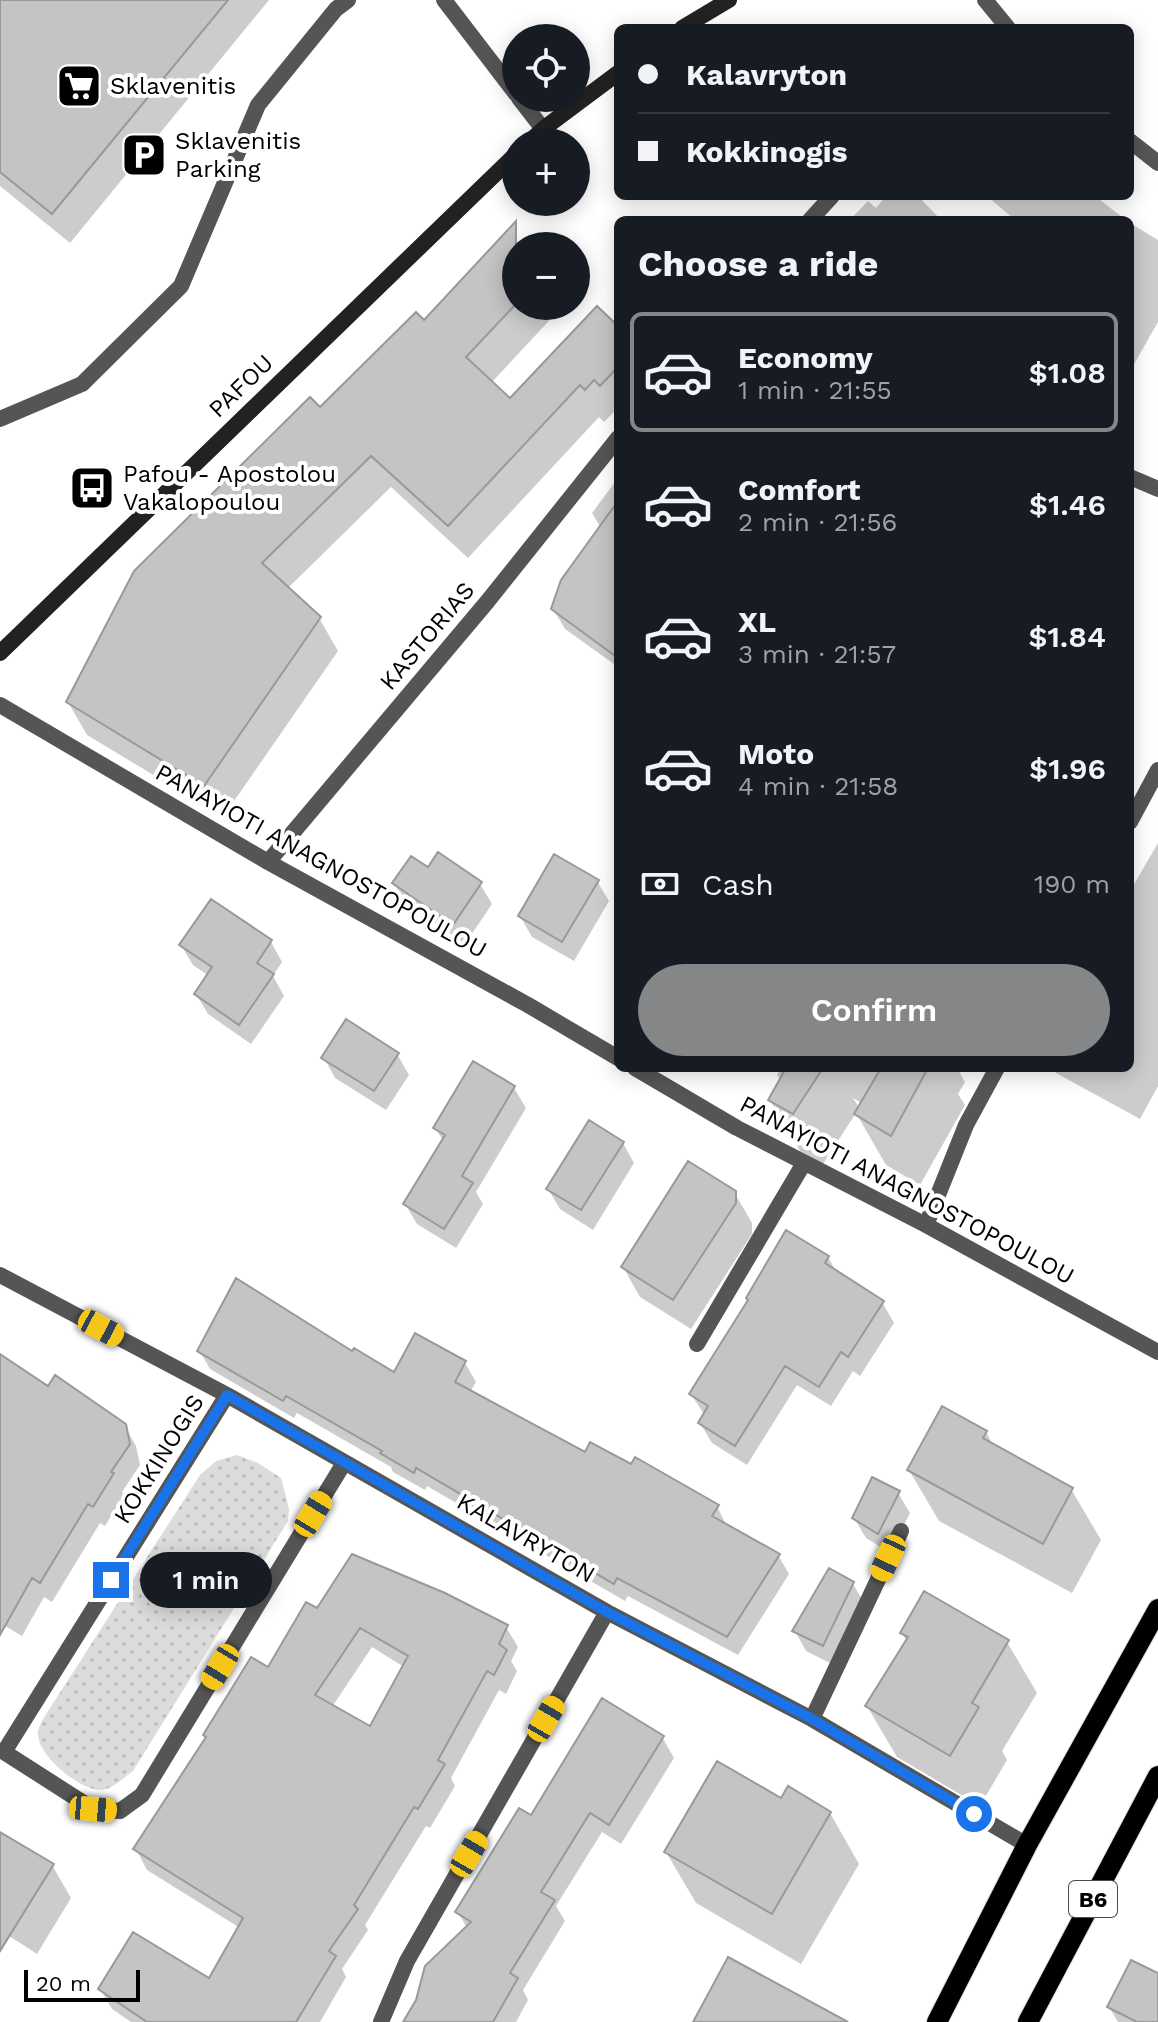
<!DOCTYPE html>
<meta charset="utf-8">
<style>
body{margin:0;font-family:"Work Sans",sans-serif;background:#242831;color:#f1f3f6;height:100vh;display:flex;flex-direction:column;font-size:30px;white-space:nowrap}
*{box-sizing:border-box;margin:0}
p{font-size:26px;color:#9ea1a6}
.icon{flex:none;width:44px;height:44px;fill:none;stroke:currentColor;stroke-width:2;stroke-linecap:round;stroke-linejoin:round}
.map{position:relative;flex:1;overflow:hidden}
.drawer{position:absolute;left:614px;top:216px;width:520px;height:856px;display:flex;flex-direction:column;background:#171b24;border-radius:12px;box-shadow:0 4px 20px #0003}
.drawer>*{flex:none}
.hud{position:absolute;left:614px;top:24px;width:520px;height:176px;border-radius:12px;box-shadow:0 4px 20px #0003;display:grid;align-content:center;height:176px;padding:0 24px;background:#171b24}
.fabs{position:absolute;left:502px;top:24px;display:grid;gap:16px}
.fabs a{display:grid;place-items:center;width:88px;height:88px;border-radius:50%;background:#171b24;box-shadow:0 4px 20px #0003;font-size:40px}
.scale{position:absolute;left:24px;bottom:20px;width:116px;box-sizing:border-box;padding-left:8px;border:4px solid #000;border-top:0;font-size:22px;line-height:28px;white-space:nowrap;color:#000;-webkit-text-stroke:6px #fff;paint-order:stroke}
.end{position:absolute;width:36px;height:36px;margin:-18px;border:10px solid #1a73e8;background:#fff;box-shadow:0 0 0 4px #fff}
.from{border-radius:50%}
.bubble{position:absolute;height:56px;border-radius:28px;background:#171b24;box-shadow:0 4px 20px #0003;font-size:26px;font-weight:600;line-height:56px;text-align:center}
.car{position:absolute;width:24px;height:48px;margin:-24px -12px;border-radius:10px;box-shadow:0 0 6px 2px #0007;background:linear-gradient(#f5c518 24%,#345 0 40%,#f5c518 0 76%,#345 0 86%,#f5c518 0)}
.hud b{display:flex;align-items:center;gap:28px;height:76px;font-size:30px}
.hud b+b{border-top:2px solid #363941}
.hud i{width:20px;height:20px;background:#f1f3f6}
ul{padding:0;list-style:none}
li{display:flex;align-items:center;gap:24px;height:120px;margin:0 16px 12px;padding:0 8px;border:4px solid transparent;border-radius:12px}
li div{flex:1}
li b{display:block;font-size:30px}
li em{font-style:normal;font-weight:600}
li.active{border-color:#858687}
li>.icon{width:72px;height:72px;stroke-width:1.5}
h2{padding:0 24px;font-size:36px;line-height:96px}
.pay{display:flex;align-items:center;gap:20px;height:88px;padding:0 24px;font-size:30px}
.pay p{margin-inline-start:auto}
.cta{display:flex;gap:16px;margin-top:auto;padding:16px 24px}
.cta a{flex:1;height:92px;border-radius:48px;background:#858687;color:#fff;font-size:32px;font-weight:600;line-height:92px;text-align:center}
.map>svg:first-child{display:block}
</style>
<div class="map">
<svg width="1158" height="2022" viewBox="0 0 1158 2022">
<defs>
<pattern id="park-dots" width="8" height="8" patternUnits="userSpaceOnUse" patternTransform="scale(2)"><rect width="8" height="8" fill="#dcdcdc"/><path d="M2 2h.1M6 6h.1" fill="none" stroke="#bbb" stroke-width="1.8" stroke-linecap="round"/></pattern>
</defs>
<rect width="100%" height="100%" fill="#fff"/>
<path fill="url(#park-dots)" d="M 237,1455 L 258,1463 L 281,1478 L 289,1509 L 288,1521 L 133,1771 C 123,1778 112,1790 100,1790 C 78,1789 35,1754 38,1731 C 39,1727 41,1723 43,1719 L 200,1475 L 216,1461 Z"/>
<path fill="#0003" fill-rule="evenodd" d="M 0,0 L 269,0 L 70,243 L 0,186 Z
M 886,196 L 918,196 L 941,220 L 850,220 L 868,201 L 876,208 Z
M 987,196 L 1069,196 L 1073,200 L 1076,196 L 1095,196 L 1126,220 L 1015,220 Z
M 1130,223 L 1158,240 L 1158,322 L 1133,366 L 1130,375 Z
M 516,250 L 516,306 L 561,308 L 491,383 L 510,401 L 618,329 L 618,415 L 614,412 L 604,422 L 599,417 L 468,558 L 391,487 L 287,589 L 319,618 L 338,651 L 223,817 L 87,735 L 68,702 L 320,410 L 424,323 Z
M 618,478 L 618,667 L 565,629 L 553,609 L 601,528 L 592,513 Z
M 1158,843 L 1158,1086 L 1140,1119 L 1056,1073 L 1054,1068 L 1130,1068 L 1130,891 Z
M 429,870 L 480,884 L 492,904 L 465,944 L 406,903 L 394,883 Z
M 597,881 L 609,901 L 574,961 L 532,937 L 520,916 Z
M 271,942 L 282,962 L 273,976 L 284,996 L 251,1044 L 208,1014 L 196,994 L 209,976 L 193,965 L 181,945 Z
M 397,1054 L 409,1075 L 386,1110 L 335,1078 L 324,1058 Z
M 781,1068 L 957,1068 L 965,1082 L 958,1094 L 965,1105 L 920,1185 L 886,1165 L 856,1113 L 823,1164 L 800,1151 L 770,1100 L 781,1081 L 777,1075 ZM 853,1098 L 863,1104 L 860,1109 Z
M 514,1088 L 526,1108 L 476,1192 L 483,1204 L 456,1248 L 417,1224 L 405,1204 L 444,1142 L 435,1128 Z
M 623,1143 L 634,1163 L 593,1230 L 560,1209 L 548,1189 Z
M 734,1192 L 752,1223 L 752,1234 L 691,1329 L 640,1297 L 623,1267 Z
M 828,1257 L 837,1273 L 882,1302 L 894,1323 L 860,1376 L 853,1371 L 831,1406 L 797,1385 L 747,1465 L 712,1443 L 700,1423 L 705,1416 L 691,1394 L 749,1301 Z
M 199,1350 L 353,1353 L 395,1375 L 465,1363 L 476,1382 L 470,1392 L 586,1455 L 717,1506 L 727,1527 L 778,1555 L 789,1574 L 738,1655 L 628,1596 L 625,1601 L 427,1486 L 425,1490 L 393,1472 L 391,1467 L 297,1413 L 294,1418 L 210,1369 Z
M 0,1356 L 49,1389 L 124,1425 L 136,1446 L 140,1465 L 122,1492 L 124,1495 L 105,1526 L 100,1523 L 52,1602 L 44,1597 L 22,1636 L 0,1623 Z
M 986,1432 L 994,1447 L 1071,1489 L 1101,1540 L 1072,1593 L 939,1521 L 909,1470 Z
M 898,1493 L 910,1513 L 890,1553 L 866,1538 L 854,1518 Z
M 853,1584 L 865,1604 L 834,1665 L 806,1651 L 795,1631 Z
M 318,1611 L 506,1627 L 518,1647 L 511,1661 L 517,1671 L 506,1694 L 499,1690 L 451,1778 L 455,1786 L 430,1828 L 426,1826 L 365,1925 L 368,1930 L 342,1969 L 346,1977 L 320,2022 L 131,2022 L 112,2009 L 100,1989 L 209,1981 L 240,1928 L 147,1870 L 136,1849 L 207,1739 L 205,1736 L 269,1670 ZM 372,1647 L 404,1667 L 370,1729 L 332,1707 Z
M 902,1633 L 1007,1642 L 1037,1693 L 1002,1751 L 1007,1760 L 980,1806 L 897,1757 L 867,1706 L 907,1642 Z
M 662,1737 L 674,1758 L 621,1844 L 602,1832 L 556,1906 L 565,1921 L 523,1990 L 528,2000 L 516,2022 L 405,2022 L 467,1928 L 458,1912 L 531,1818 Z
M 781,1801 L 830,1813 L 859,1864 L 801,1964 L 696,1903 L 666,1852 Z
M 0,1832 L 52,1865 L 71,1898 L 37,1954 L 0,1930 Z
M 1158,1976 L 1158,2022 L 1118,2022 L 1109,2007 Z"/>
<path fill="#c4c4c4" stroke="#999" stroke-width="2" fill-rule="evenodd" d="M 0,0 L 228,0 L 52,214 L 0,172 Z
M 516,221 L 516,304 L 466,357 L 510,398 L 597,306 L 618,326 L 618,367 L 600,386 L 594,380 L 585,390 L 580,385 L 448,526 L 371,456 L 262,563 L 321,617 L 204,786 L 66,702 L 134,571 L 310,397 L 320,407 L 416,312 L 424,320 Z
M 618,501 L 618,658 L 551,609 L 561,580 Z
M 438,852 L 482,882 L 453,925 L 392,883 L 411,856 L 428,867 Z
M 554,854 L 599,880 L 562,942 L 518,916 Z
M 211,899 L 272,940 L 257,963 L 274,974 L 239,1025 L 194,994 L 212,967 L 179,945 Z
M 346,1019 L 399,1053 L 374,1091 L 321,1058 Z
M 473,1061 L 515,1086 L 462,1176 L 473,1183 L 444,1229 L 403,1204 L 445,1135 L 433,1128 Z
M 786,1068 L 823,1068 L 793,1114 L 768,1100 Z
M 881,1068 L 928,1068 L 891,1136 L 854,1114 Z
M 589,1120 L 624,1142 L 581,1210 L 546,1189 Z
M 688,1161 L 736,1191 L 736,1203 L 673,1300 L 621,1267 Z
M 786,1230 L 829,1256 L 825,1263 L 884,1301 L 848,1357 L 841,1352 L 819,1387 L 785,1366 L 735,1446 L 698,1423 L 708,1406 L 689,1394 L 748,1300 L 746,1298 Z
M 236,1278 L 352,1351 L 354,1348 L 394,1372 L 415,1333 L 466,1361 L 455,1382 L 585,1452 L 590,1442 L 631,1464 L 635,1457 L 719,1505 L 712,1516 L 780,1554 L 727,1637 L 617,1578 L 614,1584 L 416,1468 L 414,1473 L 380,1453 L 382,1451 L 286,1396 L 283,1401 L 197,1351 Z
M 0,1354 L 48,1386 L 55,1375 L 126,1424 L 130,1444 L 111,1472 L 114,1473 L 93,1507 L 88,1504 L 40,1583 L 32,1578 L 0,1635 Z
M 942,1406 L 987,1431 L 983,1438 L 1073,1488 L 1043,1544 L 907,1470 Z
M 872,1477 L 900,1491 L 878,1534 L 852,1518 Z
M 352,1554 L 445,1593 L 508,1625 L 499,1644 L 507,1650 L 494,1675 L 487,1671 L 438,1760 L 445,1764 L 418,1809 L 414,1807 L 354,1905 L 358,1909 L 329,1951 L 336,1956 L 296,2022 L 147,2022 L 98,1989 L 133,1932 L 209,1978 L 243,1918 L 133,1849 L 206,1737 L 203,1735 L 251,1657 L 268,1667 L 306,1602 L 317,1608 ZM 360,1628 L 408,1656 L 370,1726 L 315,1695 Z
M 829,1568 L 854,1582 L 823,1646 L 792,1631 Z
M 924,1591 L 1009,1640 L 972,1703 L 979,1707 L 950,1756 L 865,1706 L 908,1637 L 900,1633 Z
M 602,1698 L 664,1736 L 609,1825 L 590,1813 L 541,1892 L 555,1900 L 510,1973 L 518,1978 L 493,2022 L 403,2022 L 416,2000 L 425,1966 L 471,1922 L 455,1912 L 519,1808 L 531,1815 Z
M 717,1761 L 781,1798 L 788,1786 L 831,1812 L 772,1914 L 664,1852 Z
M 0,1832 L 54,1864 L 0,1951 Z
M 728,1957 L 848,2022 L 693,2022 Z
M 1131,1960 L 1158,1973 L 1158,2022 L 1137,2022 L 1107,2007 Z"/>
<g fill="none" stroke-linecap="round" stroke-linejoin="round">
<g stroke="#dbdbdb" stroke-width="22">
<path id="primary" d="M 937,2022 L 1027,1845 L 1158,1609
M 1028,2022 L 1158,1776"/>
</g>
<path stroke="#555" stroke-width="16" d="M 444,0 L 516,94
M 985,0 L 1008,28
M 519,98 L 543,129
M 1130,141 L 1158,163
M 810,220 L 832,196
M 0,419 L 82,384 L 181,286 L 258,105 L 336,9 L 348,0
M 1130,477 L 1158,489
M 0,705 L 268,862 L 528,1005 L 618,1058
M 1130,822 L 1158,770
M 268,862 L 487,602 L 618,438
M 635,1068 L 737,1128 L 926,1225 L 1158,1352
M 926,1225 L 966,1125 L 997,1068
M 0,1275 L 227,1395 L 607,1612 L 812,1719 L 1027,1845
M 697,1344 L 804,1163
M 227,1395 L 4,1752 L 93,1809 L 120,1811 L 142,1795 L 344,1463
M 812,1719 L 901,1531
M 381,2022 L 407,1961 L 607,1612"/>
<path stroke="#222" stroke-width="16" d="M 682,28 L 729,0
M 529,142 L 543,129 L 618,73
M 0,653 L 516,154"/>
<use href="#primary" stroke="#000" stroke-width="20"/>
</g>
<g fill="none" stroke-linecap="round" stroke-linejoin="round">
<path stroke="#1a73e8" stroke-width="10" d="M 111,1580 L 227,1395 L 607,1612 L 812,1719 L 974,1814"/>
</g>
<defs>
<g id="supermarket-square" transform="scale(2.3)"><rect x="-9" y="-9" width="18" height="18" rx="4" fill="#000" stroke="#fff"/><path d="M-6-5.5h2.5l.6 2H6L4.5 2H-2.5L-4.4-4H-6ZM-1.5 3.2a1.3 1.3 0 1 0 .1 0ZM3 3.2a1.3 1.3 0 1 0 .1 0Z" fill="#fff"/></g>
<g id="parking-square" transform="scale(2.3)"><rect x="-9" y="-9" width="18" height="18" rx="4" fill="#000" stroke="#fff"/><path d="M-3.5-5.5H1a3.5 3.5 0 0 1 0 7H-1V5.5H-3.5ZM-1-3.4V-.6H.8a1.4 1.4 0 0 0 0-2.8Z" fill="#fff"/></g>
<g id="bus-square" transform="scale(2.3)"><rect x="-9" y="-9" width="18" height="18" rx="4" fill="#000" stroke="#fff"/><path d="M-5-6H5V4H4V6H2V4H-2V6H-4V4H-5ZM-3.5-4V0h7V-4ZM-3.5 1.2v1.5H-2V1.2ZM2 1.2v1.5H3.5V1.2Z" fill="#fff"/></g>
</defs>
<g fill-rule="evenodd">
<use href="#supermarket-square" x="79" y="86"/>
<use href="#parking-square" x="144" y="155"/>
<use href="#bus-square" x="92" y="488"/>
</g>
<g text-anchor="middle" stroke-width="8" stroke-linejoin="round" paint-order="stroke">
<rect fill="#fff" stroke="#4c4c4c" stroke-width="2" x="1069" y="1881" width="48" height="36" rx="6"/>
<g font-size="22" font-weight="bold" fill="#000">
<text x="1093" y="1907">B6</text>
</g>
<g font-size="24" fill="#000" stroke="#fff" text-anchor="start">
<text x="110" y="94">Sklavenitis</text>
<text x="175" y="149">Sklavenitis<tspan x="175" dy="28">Parking</tspan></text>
<text x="123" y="482">Pafou - Apostolou<tspan x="123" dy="28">Vakalopoulou</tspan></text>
</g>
<g font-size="24" fill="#000" stroke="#fff">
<text transform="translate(241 386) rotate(-44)" y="8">PAFOU</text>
<text transform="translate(427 636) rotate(-50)" y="8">KASTORIAS</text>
<text transform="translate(321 861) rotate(29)" y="8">PANAYIOTI ANAGNOSTOPOULOU</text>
<text transform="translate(907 1190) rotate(28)" y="8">PANAYIOTI ANAGNOSTOPOULOU</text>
<text transform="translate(159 1459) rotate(-58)" y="8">KOKKINOGIS</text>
<text transform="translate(526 1538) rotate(30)" y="8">KALAVRYTON</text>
</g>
</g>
</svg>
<div class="fabs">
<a><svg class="icon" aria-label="locate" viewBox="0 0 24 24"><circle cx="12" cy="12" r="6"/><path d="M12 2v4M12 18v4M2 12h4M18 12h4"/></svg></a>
<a>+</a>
<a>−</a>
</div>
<div class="scale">20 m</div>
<i class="end from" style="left:974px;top:1814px"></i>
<i class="end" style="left:111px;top:1580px"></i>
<div class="bubble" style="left:140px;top:1552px;width:132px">1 min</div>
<i class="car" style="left:101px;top:1328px;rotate:118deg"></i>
<i class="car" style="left:313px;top:1514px;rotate:31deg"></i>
<i class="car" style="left:888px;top:1558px;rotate:205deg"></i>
<i class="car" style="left:220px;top:1667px;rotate:211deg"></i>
<i class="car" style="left:546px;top:1719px;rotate:30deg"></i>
<i class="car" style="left:93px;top:1809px;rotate:95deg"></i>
<i class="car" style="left:469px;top:1854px;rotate:30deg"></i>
<div class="hud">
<b><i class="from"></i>Kalavryton</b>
<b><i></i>Kokkinogis</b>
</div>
<section class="drawer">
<h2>Choose a ride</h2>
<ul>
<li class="active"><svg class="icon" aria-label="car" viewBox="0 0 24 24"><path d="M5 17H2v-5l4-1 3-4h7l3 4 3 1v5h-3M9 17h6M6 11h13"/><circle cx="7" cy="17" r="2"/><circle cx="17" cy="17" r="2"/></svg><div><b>Economy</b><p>1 min · 21:55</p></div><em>$1.08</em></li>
<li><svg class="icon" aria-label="car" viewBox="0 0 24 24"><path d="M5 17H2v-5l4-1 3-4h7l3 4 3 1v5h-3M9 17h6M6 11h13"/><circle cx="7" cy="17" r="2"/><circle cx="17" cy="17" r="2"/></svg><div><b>Comfort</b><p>2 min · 21:56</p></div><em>$1.46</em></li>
<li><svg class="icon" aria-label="car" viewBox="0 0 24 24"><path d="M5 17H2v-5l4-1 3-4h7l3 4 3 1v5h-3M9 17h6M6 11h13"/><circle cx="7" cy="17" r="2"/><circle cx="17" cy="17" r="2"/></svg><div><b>XL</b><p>3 min · 21:57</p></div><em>$1.84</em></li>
<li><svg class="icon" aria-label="car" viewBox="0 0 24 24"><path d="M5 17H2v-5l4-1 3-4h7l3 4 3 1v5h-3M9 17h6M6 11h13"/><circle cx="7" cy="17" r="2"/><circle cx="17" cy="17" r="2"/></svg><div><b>Moto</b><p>4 min · 21:58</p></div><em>$1.96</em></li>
</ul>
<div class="pay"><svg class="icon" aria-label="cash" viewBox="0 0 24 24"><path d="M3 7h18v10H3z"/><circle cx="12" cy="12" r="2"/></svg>Cash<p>190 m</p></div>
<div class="cta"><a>Confirm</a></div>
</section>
</div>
